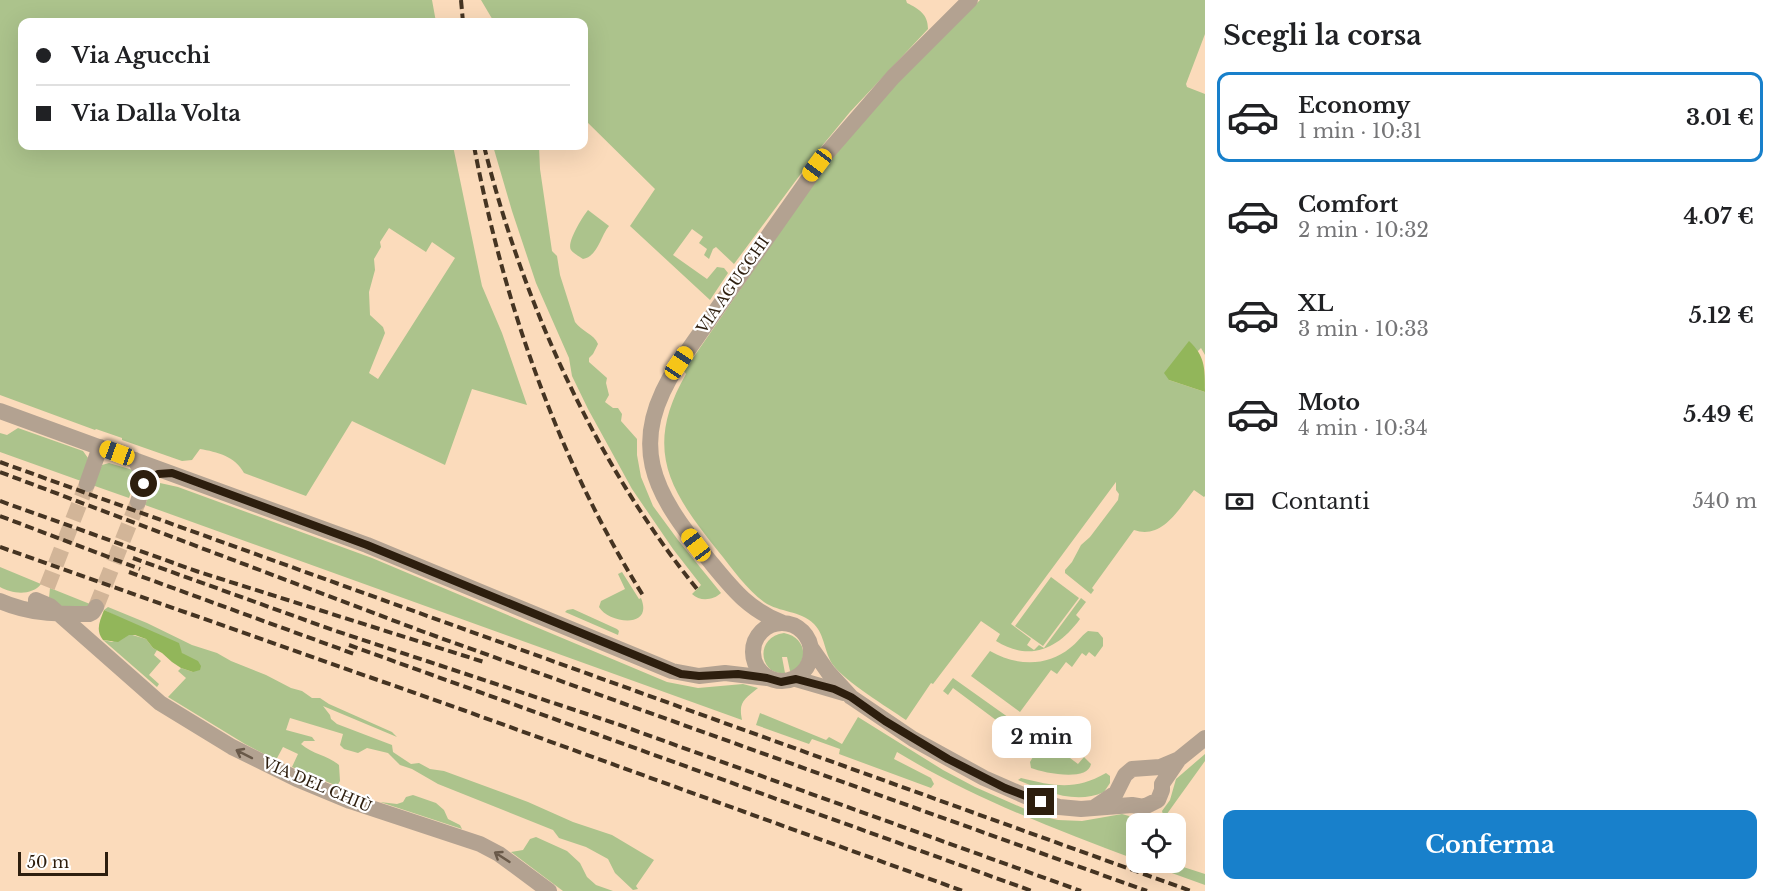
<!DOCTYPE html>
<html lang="it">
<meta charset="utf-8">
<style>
body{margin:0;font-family:"Libre Baskerville",serif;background:#f6f6f6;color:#202124;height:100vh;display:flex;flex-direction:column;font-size:22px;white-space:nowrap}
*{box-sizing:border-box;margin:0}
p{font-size:20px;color:#757577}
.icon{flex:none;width:33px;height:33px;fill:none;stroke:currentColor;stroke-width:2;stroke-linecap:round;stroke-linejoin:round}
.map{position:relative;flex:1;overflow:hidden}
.side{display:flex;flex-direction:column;background:#fff;width:570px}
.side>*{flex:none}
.hud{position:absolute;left:18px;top:18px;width:570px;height:132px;border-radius:12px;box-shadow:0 6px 24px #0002;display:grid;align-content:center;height:132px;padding:0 18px;background:#fff}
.buttons{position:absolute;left:1126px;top:813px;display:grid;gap:12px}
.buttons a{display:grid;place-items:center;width:60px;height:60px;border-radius:12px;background:#fff;box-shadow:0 6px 24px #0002;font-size:30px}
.scale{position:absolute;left:18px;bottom:15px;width:90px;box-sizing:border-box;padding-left:6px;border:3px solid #2d1e0e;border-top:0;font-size:16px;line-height:21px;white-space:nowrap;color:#2d1e0e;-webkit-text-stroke:4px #fff;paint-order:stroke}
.end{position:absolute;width:27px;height:27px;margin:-14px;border:8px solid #2d1e0e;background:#fff;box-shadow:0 0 0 3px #fff}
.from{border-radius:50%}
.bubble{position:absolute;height:42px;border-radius:12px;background:#fff;box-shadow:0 6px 24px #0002;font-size:20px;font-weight:700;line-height:42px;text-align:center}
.car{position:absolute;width:18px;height:36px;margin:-18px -9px;border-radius:8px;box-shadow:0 0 4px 2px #0007;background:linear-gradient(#f5c518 24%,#345 0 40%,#f5c518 0 76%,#345 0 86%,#f5c518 0)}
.hud b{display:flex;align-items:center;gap:21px;height:57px;font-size:22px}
.hud b+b{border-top:2px solid #e0e0e0}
.hud i{width:15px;height:15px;background:#202124}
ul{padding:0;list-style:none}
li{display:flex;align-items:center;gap:18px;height:90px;margin:0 12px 9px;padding:0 6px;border:3px solid transparent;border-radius:12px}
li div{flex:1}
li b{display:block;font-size:22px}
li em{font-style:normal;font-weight:700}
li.active{border-color:#1880cb}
li>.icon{width:54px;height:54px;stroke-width:1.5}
h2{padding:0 18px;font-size:27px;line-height:72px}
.pay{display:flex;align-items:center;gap:15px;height:66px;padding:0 18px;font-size:22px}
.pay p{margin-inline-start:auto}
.action{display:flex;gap:12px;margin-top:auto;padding:12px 18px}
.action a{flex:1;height:69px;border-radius:12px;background:#1880cb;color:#fff;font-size:24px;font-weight:700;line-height:69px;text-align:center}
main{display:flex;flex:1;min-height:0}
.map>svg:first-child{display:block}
</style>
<main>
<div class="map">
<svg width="1205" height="891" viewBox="0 0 1205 891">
<rect width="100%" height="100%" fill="#fbdbbb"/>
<path fill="#acc38c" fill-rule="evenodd" d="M 0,0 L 432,0 L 436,22 L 22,22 L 22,146 L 453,146 L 482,286 L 502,333 L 527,405 L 472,389 L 445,465 L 352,421 L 306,496 L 244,473 C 235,456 217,452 200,449 L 192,460 L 182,461 L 122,440 L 122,438 L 96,429 L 95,430 L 0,395 ZM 389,228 L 426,252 L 432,242 L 455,258 L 378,379 L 369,373 L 385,333 L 383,327 L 370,315 L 369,292 L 375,270 L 374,259 L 381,247 L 380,242 Z
M 481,0 L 906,0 L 907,3 C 919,9 928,14 928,29 L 850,112 L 817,152 L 734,264 L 716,247 L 713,249 L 709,259 L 704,255 L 707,249 L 699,243 L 703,237 L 692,229 L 673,255 L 707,279 L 717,267 L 724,268 L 728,273 L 710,300 L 630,226 L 655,189 L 584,119 L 584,22 L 494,22 Z
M 980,0 L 1205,0 L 1205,34 L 1186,84 L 1187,87 L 1205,94 L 1205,355 L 1201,348 L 1169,380 L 1205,392 L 1205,496 L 1204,497 L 1194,490 C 1179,509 1162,540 1134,530 L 1092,588 L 1094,590 L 1091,594 L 1065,573 L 1065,570 L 1072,562 L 1081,545 L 1090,537 L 1118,500 L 1119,494 L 1116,490 L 1116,482 L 1011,624 L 1031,639 L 1027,645 L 1034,650 L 1039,645 L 1044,648 L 1081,598 L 1086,602 L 1076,615 L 1080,619 C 1058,649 1030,662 996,641 L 1000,634 L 981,621 L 933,684 L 931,683 L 906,720 C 887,707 846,682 833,665 C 824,652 825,635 814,624 C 800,610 780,613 764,602 C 747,590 732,568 718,551 C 669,490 643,449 686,374 L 684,371 L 822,171 L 882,98 Z
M 493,146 L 539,146 L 540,169 L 552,251 L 557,256 L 560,275 L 575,322 C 581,331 594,334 598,344 L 593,354 L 589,358 L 589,362 L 607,378 L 606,383 L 609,395 L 605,402 L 613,408 L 618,408 L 622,414 L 621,421 L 637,439 L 637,455 L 641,477 L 653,506 L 678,540 L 721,593 C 714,600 700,602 692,594 L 701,585 L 673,549 L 632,489 L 588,409 L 572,376 L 569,358 L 536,283 L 512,211 Z
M 588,210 L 609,226 C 600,237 598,256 583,259 C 580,257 573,253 571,250 C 566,243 583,216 588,210 Z
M 18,428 L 83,451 L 88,458 L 81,481 L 0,452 L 0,433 L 7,435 Z
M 109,463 L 133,470 L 136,478 L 129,498 L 92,485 L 102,465 Z
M 160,483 L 178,487 L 372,558 L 667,682 L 698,688 L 743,684 L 758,688 C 745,699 738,701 742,720 L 145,505 L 153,486 Z
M 0,567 L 41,584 C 32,596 12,594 0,587 Z
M 622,572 L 639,599 L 641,598 C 654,630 608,623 599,607 L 601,601 L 625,589 L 618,574 Z
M 1051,577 L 1079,598 L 1043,646 L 1015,626 Z
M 50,588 L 90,604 L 88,606 L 62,607 L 49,598 Z
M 108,607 L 147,623 L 192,645 L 217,653 L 231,661 L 266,675 L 291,688 L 302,691 L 312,698 L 320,698 L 329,704 L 392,732 L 397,737 L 323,706 L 330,715 L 331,719 L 337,724 L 392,745 L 393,752 L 411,764 L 419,763 L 430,769 L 444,771 L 528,802 L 573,822 L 612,835 L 654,860 L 636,886 L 638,889 L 633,890 L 615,873 L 608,859 L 586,847 L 559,838 L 553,830 L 438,784 L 412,769 L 400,765 L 388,753 L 367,748 L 358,753 L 344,749 L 340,745 L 343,734 L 290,718 L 286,730 L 312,737 L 315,741 L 304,741 L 301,744 C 312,754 329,756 339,765 L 340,781 L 337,786 L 292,767 L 298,754 L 283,747 L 276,760 L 245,744 L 168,697 L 186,678 L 178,671 L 181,668 L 193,672 L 179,648 L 104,610 Z
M 573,609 L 617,629 L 619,631 L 618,635 L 565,612 L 567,610 Z
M 1088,631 L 1098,632 L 1103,638 L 1103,646 L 1095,657 L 1089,652 L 1086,656 L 1082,653 L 1072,667 L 1066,662 L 1057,674 L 1051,670 L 1020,712 L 971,676 L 990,651 C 1016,666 1047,667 1070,648 C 1077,643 1081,636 1088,631 Z
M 784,633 C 805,637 810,659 793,672 L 790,671 L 787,657 L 782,657 L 785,673 C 759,676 754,637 784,633 Z
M 129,634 L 146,639 L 153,648 L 157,650 L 154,655 L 161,661 L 149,675 L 159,684 L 157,687 L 103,640 L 112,642 Z
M 953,678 L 1022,727 L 1016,735 L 953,688 L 948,695 L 943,691 Z
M 760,713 L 826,740 L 829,737 L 842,744 L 858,717 L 943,770 L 975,787 L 1041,816 L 1058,820 L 1082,821 L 1122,814 L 1129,816 L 1139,823 L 1137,824 L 1137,860 C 1054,829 973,798 897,752 L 894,759 L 931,778 L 934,784 L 931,788 L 839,754 L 840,749 L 812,739 L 809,744 L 756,725 Z
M 1032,735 L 1035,737 L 1042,737 L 1078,764 L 1084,757 L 1091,764 C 1088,782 1044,773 1031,768 L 1030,762 L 1037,750 L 1027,742 Z
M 1205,754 L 1205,761 L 1164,818 L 1162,811 L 1170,800 L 1176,779 Z
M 1106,773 L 1110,776 L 1110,783 L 1104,792 C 1075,805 1044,791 1018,780 L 1021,778 C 1054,786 1075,791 1106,773 Z
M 413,795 L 436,803 L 444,810 L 448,819 L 460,825 L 462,829 L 380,802 L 397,804 L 403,802 L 406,797 Z
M 536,837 L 567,851 L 580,863 L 587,877 L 596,885 L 613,891 L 563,891 L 511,852 L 523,850 L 530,839 Z
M 1144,863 L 1171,863 L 1205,874 L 1205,885 Z"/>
<path fill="#92b65a" d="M 1189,341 C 1205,356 1205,367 1205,392 L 1169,380 L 1164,373 Z
M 104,610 L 179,643 L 182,653 L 198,661 L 201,666 L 200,670 L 193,672 L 181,668 L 172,662 L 162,653 L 153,648 L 146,639 L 135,635 L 129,635 L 118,642 L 103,640 C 95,630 100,621 104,610 Z"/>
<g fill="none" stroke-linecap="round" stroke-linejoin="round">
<path stroke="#d2b598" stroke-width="16" stroke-dasharray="16 8" stroke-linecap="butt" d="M 47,587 L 87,484
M 96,607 L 138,502"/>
<path stroke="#b3a291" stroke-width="16" d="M 0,411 L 367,545 L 672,671 L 699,676 L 725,673 L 767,678
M 135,460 L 145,478 L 138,502
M 87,484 L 100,447
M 36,600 L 50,606 L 160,703 L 232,747 L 297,779 L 350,801 L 480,844 L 499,854 L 549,891
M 0,601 C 29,614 58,614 89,614 L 93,612 L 96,607
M753 652a29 29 0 1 1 58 0a29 29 0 1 1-58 0Z
M 783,623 C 747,609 732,588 708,559 C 652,491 626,444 679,363 L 826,154 L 893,77 L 970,0
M 812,649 L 828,672 L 851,697 L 913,739 L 984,778 L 1032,799 L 1059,807 L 1081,809 L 1132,805 L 1144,807 L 1158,800 L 1162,790 L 1162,784 L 1179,759
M 796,679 L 844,693
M 1095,807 L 1116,793 L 1125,775 L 1132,769 L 1160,767 L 1179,759 L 1205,738"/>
<path stroke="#453422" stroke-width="4" stroke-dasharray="9 4.5" stroke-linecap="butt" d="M 461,0 L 463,22
M 474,146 C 504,304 558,460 644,597
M 484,146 C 523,303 595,463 697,589
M 0,462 L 1191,891
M 0,472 L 424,632 L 1147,891
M 0,501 L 199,572 L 484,662
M 0,516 L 140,569
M 0,547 L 463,710 L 963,891
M 133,558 L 333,630 L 617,724 L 1081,891
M 129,572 L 357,655
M 349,645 L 1032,891"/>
</g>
<defs><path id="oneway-shaft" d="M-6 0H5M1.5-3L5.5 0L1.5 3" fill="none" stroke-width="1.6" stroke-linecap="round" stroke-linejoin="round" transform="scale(1.5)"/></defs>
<g stroke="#695949">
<use href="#oneway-shaft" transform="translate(244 754) rotate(-153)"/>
<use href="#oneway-shaft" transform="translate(502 857) rotate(-147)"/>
</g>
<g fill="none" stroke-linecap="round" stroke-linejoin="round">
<path stroke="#2d1e0e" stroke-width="8" d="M 144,484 L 158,474 L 172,473 L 367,545 L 681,674 L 699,676 L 738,674 L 767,678 L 781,682 L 796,679 L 834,689 L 851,697 L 885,721 L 948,759 L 1005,788 L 1041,802"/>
</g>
<g text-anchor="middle" stroke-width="4.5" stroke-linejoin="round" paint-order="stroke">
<g font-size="15" fill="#2d1e0e" stroke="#fff">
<text transform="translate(733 285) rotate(-55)" y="5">VIA AGUCCHI</text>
<text transform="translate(317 785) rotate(23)" y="5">VIA DEL CHIÙ</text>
</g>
</g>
</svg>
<div class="buttons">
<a><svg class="icon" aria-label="locate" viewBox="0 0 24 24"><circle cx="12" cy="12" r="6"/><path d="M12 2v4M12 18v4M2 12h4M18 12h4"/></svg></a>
</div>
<div class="scale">50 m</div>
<i class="end from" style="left:144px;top:484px"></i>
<i class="end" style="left:1041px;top:802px"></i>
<div class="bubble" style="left:992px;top:716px;width:99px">2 min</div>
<i class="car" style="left:817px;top:165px;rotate:217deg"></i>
<i class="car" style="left:679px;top:363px;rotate:34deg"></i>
<i class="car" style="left:117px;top:453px;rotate:290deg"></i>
<i class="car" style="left:696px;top:545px;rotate:323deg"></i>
<div class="hud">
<b><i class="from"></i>Via Agucchi</b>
<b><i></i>Via Dalla Volta</b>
</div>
</div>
<section class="side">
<h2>Scegli la corsa</h2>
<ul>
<li class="active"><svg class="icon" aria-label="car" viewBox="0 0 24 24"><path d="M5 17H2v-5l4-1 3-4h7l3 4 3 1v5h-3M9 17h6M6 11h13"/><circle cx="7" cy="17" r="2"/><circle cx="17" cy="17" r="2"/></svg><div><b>Economy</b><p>1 min · 10:31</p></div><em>3.01 €</em></li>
<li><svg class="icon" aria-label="car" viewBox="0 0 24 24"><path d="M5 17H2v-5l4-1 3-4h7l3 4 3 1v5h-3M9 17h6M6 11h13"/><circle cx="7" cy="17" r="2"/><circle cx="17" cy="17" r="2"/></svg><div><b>Comfort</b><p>2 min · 10:32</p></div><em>4.07 €</em></li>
<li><svg class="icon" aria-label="car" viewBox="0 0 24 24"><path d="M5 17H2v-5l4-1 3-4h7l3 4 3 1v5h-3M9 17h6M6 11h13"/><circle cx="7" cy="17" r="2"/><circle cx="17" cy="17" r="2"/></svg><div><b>XL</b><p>3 min · 10:33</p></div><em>5.12 €</em></li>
<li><svg class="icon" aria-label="car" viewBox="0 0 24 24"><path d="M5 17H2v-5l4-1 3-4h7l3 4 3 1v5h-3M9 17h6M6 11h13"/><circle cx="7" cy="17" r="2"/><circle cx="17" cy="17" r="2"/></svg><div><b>Moto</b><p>4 min · 10:34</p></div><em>5.49 €</em></li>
</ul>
<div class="pay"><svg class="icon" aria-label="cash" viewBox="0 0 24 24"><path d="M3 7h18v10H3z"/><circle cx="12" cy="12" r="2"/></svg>Contanti<p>540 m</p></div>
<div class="action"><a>Conferma</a></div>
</section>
</main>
